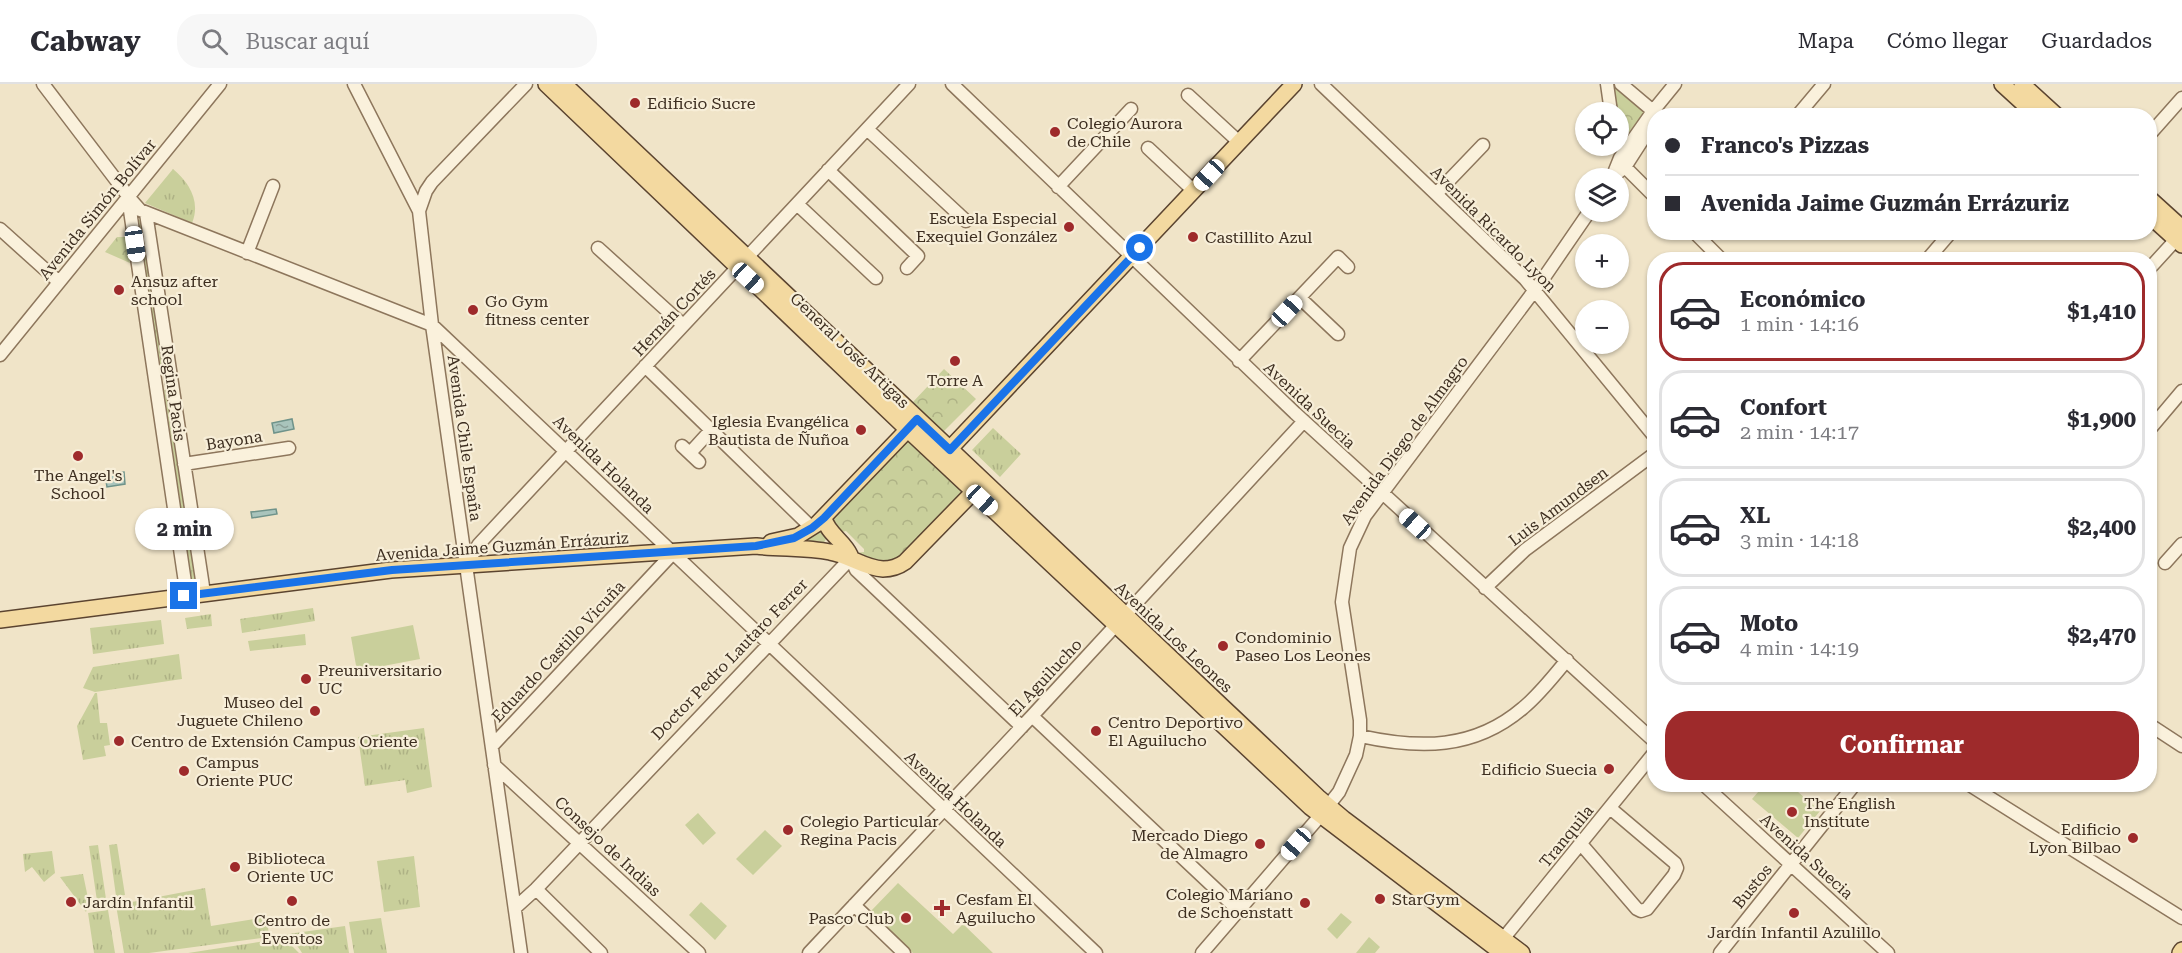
<!DOCTYPE html>
<html lang="es">
<meta charset="utf-8">
<style>
body{margin:0;font-family:"Roboto Serif",serif;background:#f7f7f7;color:#2b2b33;height:100vh;display:flex;flex-direction:column;font-size:22px;white-space:nowrap}
*{box-sizing:border-box;margin:0}
p{font-size:20px;color:#7c7c81}
.icon{flex:none;width:33px;height:33px;fill:none;stroke:currentColor;stroke-width:2;stroke-linecap:round;stroke-linejoin:round}
.map{position:relative;flex:1;overflow:hidden}
.details{position:absolute;left:1647px;top:168px;width:510px;height:540px;display:flex;flex-direction:column;background:#fff;border-radius:24px;box-shadow:0 2px 4px #0004}
.details>*{flex:none}
.guide{position:absolute;left:1647px;top:24px;width:510px;height:132px;border-radius:24px;box-shadow:0 2px 4px #0004;display:grid;align-content:center;height:132px;padding:0 18px;background:#fff}
.controls{position:absolute;left:1575px;top:18px;display:grid;gap:12px}
.controls a{display:grid;place-items:center;width:54px;height:54px;border-radius:50%;background:#fff;box-shadow:0 2px 4px #0004;font-size:30px}
.end{position:absolute;width:27px;height:27px;margin:-14px;border:8px solid #1a73e8;background:#fff;box-shadow:0 0 0 3px #fff}
.from{border-radius:50%}
.bubble{position:absolute;height:42px;border-radius:21px;background:#fff;box-shadow:0 2px 4px #0004;font-size:20px;font-weight:700;line-height:42px;text-align:center}
.car{position:absolute;width:18px;height:36px;margin:-18px -9px;border-radius:8px;box-shadow:0 0 4px 2px #0007;background:linear-gradient(#fff 24%,#345 0 40%,#fff 0 76%,#345 0 86%,#fff 0)}
.guide b{display:flex;align-items:center;gap:21px;height:57px;font-size:22px}
.guide b+b{border-top:2px solid #e1e1e2}
.guide i{width:15px;height:15px;background:#2b2b33}
ul{padding:10px 0 0;list-style:none}
li{display:flex;align-items:center;gap:18px;height:99px;margin:0 12px 9px;padding:0 6px;border:3px solid #e1e1e2;border-radius:24px}
li div{flex:1}
li b{display:block;font-size:22px}
li em{font-style:normal;font-weight:700}
li.selected{border-color:#9e2a2b}
li>.icon{width:54px;height:54px;stroke-width:1.5}
.primary-button{display:flex;gap:12px;margin-top:auto;padding:12px 18px}
.primary-button a{flex:1;height:69px;border-radius:24px;background:#9e2a2b;color:#fff;font-size:24px;font-weight:700;line-height:69px;text-align:center}
header{display:flex;align-items:center;gap:36px;box-sizing:border-box;height:84px;padding:0 30px;background:#fff;border-bottom:2px solid #e1e1e2}
header strong{font-size:28px}
nav{display:flex;gap:33px;margin-inline-start:auto;font-size:21px}
.search{width:420px;height:54px;background:#f7f7f7;display:flex;align-items:center;gap:15px;box-sizing:border-box;padding:0 21px;border-radius:24px;color:#7c7c81;font-size:22px}
.map>svg:first-child{display:block}
</style>
<header>
<strong>Cabway</strong>
<div class="search"><svg class="icon" aria-label="search" viewBox="0 0 24 24"><circle cx="10" cy="10" r="6"/><path d="M15 15l6 6"/></svg>Buscar aquí</div>
<nav><a>Mapa</a><a>Cómo llegar</a><a>Guardados</a></nav>
</header>
<div class="map">
<svg width="2182" height="869" viewBox="0 0 2182 869">
<defs>
<pattern id="grass-tufts" width="24" height="20" patternUnits="userSpaceOnUse" patternTransform="scale(1.5)"><rect width="24" height="20" fill="#c9cf9b"/><path d="M3 7l-1-3M5 7V3M7 7l1-3M15 17l-1-3M17 17v-4M19 17l1-3" fill="none" stroke="#aeb285"/></pattern>
<pattern id="forest-crowns" width="20" height="18" patternUnits="userSpaceOnUse" patternTransform="scale(1.5)"><rect width="20" height="18" fill="#c9cf9b"/><path d="M2 6a3 3 0 1 1 6 0M12 15a3 3 0 1 1 6 0" fill="none" stroke="#aeb285"/></pattern>
<pattern id="water-ripples" width="26" height="14" patternUnits="userSpaceOnUse" patternTransform="scale(1.5)"><rect width="26" height="14" fill="#a9c4bc"/><path d="M2 4q2-2 4 0t4 0M15 11q2-2 4 0t4 0" fill="none" stroke="#8ba098"/></pattern>
</defs>
<rect width="100%" height="100%" fill="#f0e4c8"/>
<path fill="url(#grass-tufts)" d="M 173,85 C 189,98 201,118 192,139 L 145,119 Z
M 139,136 L 142,136 L 167,291 L 162,292 L 139,151 Z
M 169,305 L 197,499 L 195,501 L 192,500 L 164,306 Z
M 993,344 L 1021,370 L 1000,393 L 972,366 Z
M 820,445 L 829,450 L 823,460 L 799,457 Z
M 313,524 L 315,537 L 242,549 L 240,535 Z
M 211,530 L 212,542 L 187,545 L 185,534 Z
M 161,536 L 164,560 L 93,570 L 90,544 Z
M 305,550 L 306,561 L 250,567 L 248,557 Z
M 179,570 L 182,595 L 95,608 L 83,604 L 93,583 Z
M 95,609 L 97,609 L 100,639 L 107,639 L 110,661 L 104,662 L 106,672 L 83,676 L 77,642 Z
M 424,644 L 432,703 L 407,709 L 405,696 L 365,702 L 358,653 Z
M 117,760 L 125,811 L 116,812 L 109,761 Z
M 98,761 L 106,815 L 97,817 L 89,762 Z
M 52,767 L 55,789 L 44,798 L 32,783 L 25,788 L 23,770 Z
M 414,772 L 420,823 L 384,828 L 377,777 Z
M 83,790 L 89,819 L 86,828 L 60,793 Z
M 205,804 L 211,842 L 267,833 L 269,853 L 149,869 L 124,869 L 116,821 Z
M 108,826 L 115,869 L 94,869 L 88,829 Z
M 381,834 L 387,869 L 354,869 L 349,838 Z
M 345,842 L 349,869 L 302,869 C 297,860 291,855 281,851 Z
M 278,855 L 287,857 L 299,869 L 188,869 Z"/>
<path fill="url(#forest-crowns)" d="M 1610,0 L 1616,0 L 1645,27 L 1621,59 L 1618,28 L 1615,28 Z
M 117,153 L 125,153 L 130,179 L 105,168 Z
M 944,285 L 976,315 L 943,348 L 912,319 Z
M 905,355 L 911,355 L 962,403 L 963,408 L 894,479 L 881,480 L 855,469 L 864,468 L 864,465 L 846,447 L 838,449 L 831,433 Z"/>
<path fill="#c9cf9b" d="M 413,541 L 420,575 L 357,587 L 351,553 Z
M 1765,700 L 1790,701 L 1820,727 L 1798,754 L 1752,715 Z
M 698,729 L 716,749 L 703,761 L 685,741 Z
M 765,746 L 782,762 L 753,791 L 736,775 Z
M 898,799 L 953,850 L 963,840 L 993,869 L 913,869 L 870,828 Z
M 701,818 L 727,842 L 715,856 L 689,831 Z
M 1341,829 L 1352,838 L 1337,855 L 1327,845 Z
M 1369,853 L 1380,863 L 1375,869 L 1356,869 Z"/>
<path fill="url(#water-ripples)" stroke="#6f938a" stroke-width="1.5" d="M 292,335 L 294,345 L 274,349 L 272,339 Z
M 124,388 L 125,400 L 107,403 L 105,390 Z
M 276,425 L 277,430 L 252,434 L 251,428 Z"/>
<g fill="none" stroke-linecap="round" stroke-linejoin="round">
<g stroke="#8d765c" stroke-width="15">
<path id="minor" d="M 43,0 L 132,117 L 140,126 L 432,241 L 1096,869
M 354,0 L 419,127 L 432,241 L 521,869
M 952,0 L 1295,329 L 1654,657
M 1321,0 L 1525,195 L 1654,352
M 1607,0 L 1611,28
M 1621,0 L 1653,27 L 1655,32
M 1188,11 L 1239,58
M 1797,32 L 1824,0
M 867,45 L 966,137
M 2150,50 L 2182,14
M 1148,64 L 1194,107
M 1625,83 L 1654,112
M 828,86 L 918,172 L 907,184
M 1615,91 L 1625,83 L 1654,38
M 1612,94 L 1620,74 L 1653,27 L 1675,0
M 1058,103 L 1131,25
M 1436,110 L 1483,61
M 128,113 L 187,512
M 797,120 L 876,194
M 419,127 L 426,107 L 432,98 L 526,0
M 146,129 L 204,509
M 0,145 L 59,198
M 1694,148 L 1722,176
M 598,164 L 683,241
M 247,169 L 273,102
M 1927,176 L 1951,148
M 2150,184 L 2181,150
M 1300,214 L 1338,250
M 0,271 L 220,0
M 1239,277 L 1338,173 L 1348,183
M 645,282 L 812,444
M 2150,345 L 2182,307
M 682,362 L 699,378
M 690,369 L 711,346
M 184,380 L 289,364
M 850,472 L 856,486 L 1022,643
M 2165,479 L 2182,460
M 466,481 L 479,460 L 909,0
M 1485,504 L 1525,466 L 1654,370
M 1032,632 L 1238,826
M 2150,641 L 2182,662
M 1360,652 C 1419,665 1474,666 1523,624 C 1539,611 1553,593 1567,576
M 492,662 L 673,469
M 494,681 L 699,869
M 1703,700 L 1888,869
M 1968,700 L 2182,834
M 1581,760 L 1637,825 L 1641,827 L 1647,825 L 1674,791 L 1677,784 L 1675,779 L 1610,724
M 536,805 L 601,869
M 854,821 L 904,869
M 515,824 L 536,805 L 851,474
M 1503,855 L 1654,669
M 809,869 L 1032,632 L 1304,337
M 1202,869 L 1320,732 L 1339,708 L 1356,671 L 1360,652 L 1360,636 L 1342,518 L 1350,464 L 1365,432 L 1543,195 L 1589,128
M 1720,869 L 1855,700"/>
</g>
<g stroke="#5b4430" stroke-width="18">
<path id="major" d="M 546,0 L 907,345 L 1310,723 L 1502,869
M 564,0 L 1318,713 L 1344,735 L 1522,869
M 2002,0 L 2037,32
M 2022,0 L 2057,32
M 2150,115 L 2182,144
M 2150,132 L 2182,161
M 944,371 L 1294,0
M 824,434 C 827,449 844,457 850,471
M 771,458 L 798,452 L 817,440 L 915,338
M 0,536 L 391,486 L 756,462 C 781,465 806,463 830,468 C 849,471 864,484 883,485 C 892,485 898,483 905,478 L 981,400
M 2180,869 L 2182,866"/>
</g>
<use href="#minor" stroke="#faf1dc" stroke-width="12"/>
<use href="#major" stroke="#f3d9a0" stroke-width="15"/>
</g>
<g fill="none" stroke-linecap="round" stroke-linejoin="round">
<path stroke="#1a73e8" stroke-width="8" d="M 184,512 L 392,486 L 756,462 L 794,454 L 812,444 L 824,434 L 917,335 L 950,366 L 1140,164"/>
</g>
<g fill="#9e2a2b" stroke="#f7eed8" stroke-width="2">
<circle cx="635" cy="19" r="6"/>
<circle cx="1055" cy="48" r="6"/>
<circle cx="1069" cy="143" r="6"/>
<circle cx="1193" cy="153" r="6"/>
<circle cx="119" cy="206" r="6"/>
<circle cx="473" cy="226" r="6"/>
<circle cx="955" cy="277" r="6"/>
<circle cx="861" cy="346" r="6"/>
<circle cx="78" cy="372" r="6"/>
<circle cx="1223" cy="562" r="6"/>
<circle cx="306" cy="595" r="6"/>
<circle cx="315" cy="627" r="6"/>
<circle cx="1096" cy="647" r="6"/>
<circle cx="119" cy="657" r="6"/>
<circle cx="1609" cy="685" r="6"/>
<circle cx="184" cy="687" r="6"/>
<circle cx="1792" cy="728" r="6"/>
<circle cx="788" cy="746" r="6"/>
<circle cx="2133" cy="754" r="6"/>
<circle cx="1260" cy="760" r="6"/>
<circle cx="235" cy="783" r="6"/>
<circle cx="1380" cy="815" r="6"/>
<circle cx="292" cy="817" r="6"/>
<circle cx="71" cy="818" r="6"/>
<circle cx="1305" cy="819" r="6"/>
<path d="M939 815h6v6h6v6h-6v6h-6v-6h-6v-6h6z"/>
<circle cx="1794" cy="829" r="6"/>
<circle cx="906" cy="834" r="6"/>
</g>
<g text-anchor="middle" stroke-width="4.5" stroke-linejoin="round" paint-order="stroke">
<g font-size="16" fill="#3d2e20" stroke="#f7eed8" text-anchor="start">
<text x="647" y="25">Edificio Sucre</text>
<text x="1067" y="45">Colegio Aurora<tspan x="1067" dy="18">de Chile</tspan></text>
<text x="1057" y="140" text-anchor="end">Escuela Especial<tspan x="1057" dy="18">Exequiel González</tspan></text>
<text x="1205" y="159">Castillito Azul</text>
<text x="131" y="203">Ansuz after<tspan x="131" dy="18">school</tspan></text>
<text x="485" y="223">Go Gym<tspan x="485" dy="18">fitness center</tspan></text>
<text x="955" y="302" text-anchor="middle">Torre A</text>
<text x="849" y="343" text-anchor="end">Iglesia Evangélica<tspan x="849" dy="18">Bautista de Ñuñoa</tspan></text>
<text x="78" y="397" text-anchor="middle">The Angel's<tspan x="78" dy="18">School</tspan></text>
<text x="1235" y="559">Condominio<tspan x="1235" dy="18">Paseo Los Leones</tspan></text>
<text x="318" y="592">Preuniversitario<tspan x="318" dy="18">UC</tspan></text>
<text x="303" y="624" text-anchor="end">Museo del<tspan x="303" dy="18">Juguete Chileno</tspan></text>
<text x="1108" y="644">Centro Deportivo<tspan x="1108" dy="18">El Aguilucho</tspan></text>
<text x="131" y="663">Centro de Extensión Campus Oriente</text>
<text x="196" y="684">Campus<tspan x="196" dy="18">Oriente PUC</tspan></text>
<text x="1597" y="691" text-anchor="end">Edificio Suecia</text>
<text x="1804" y="725">The English<tspan x="1804" dy="18">Institute</tspan></text>
<text x="800" y="743">Colegio Particular<tspan x="800" dy="18">Regina Pacis</tspan></text>
<text x="2121" y="751" text-anchor="end">Edificio<tspan x="2121" dy="18">Lyon Bilbao</tspan></text>
<text x="1248" y="757" text-anchor="end">Mercado Diego<tspan x="1248" dy="18">de Almagro</tspan></text>
<text x="247" y="780">Biblioteca<tspan x="247" dy="18">Oriente UC</tspan></text>
<text x="1293" y="816" text-anchor="end">Colegio Mariano<tspan x="1293" dy="18">de Schoenstatt</tspan></text>
<text x="956" y="821">Cesfam El<tspan x="956" dy="18">Aguilucho</tspan></text>
<text x="1392" y="821">StarGym</text>
<text x="83" y="824">Jardín Infantil</text>
<text x="894" y="840" text-anchor="end">Pasco Club</text>
<text x="292" y="842" text-anchor="middle">Centro de<tspan x="292" dy="18">Eventos</tspan></text>
<text x="1794" y="854" text-anchor="middle">Jardín Infantil Azulillo</text>
</g>
<g font-size="16" fill="#3d2e20" stroke="#f7eed8">
<text transform="translate(97 125) rotate(-51)" y="6">Avenida Simón Bolívar</text>
<text transform="translate(1494 145) rotate(45)" y="6">Avenida Ricardo Lyon</text>
<text transform="translate(674 228) rotate(-47)" y="6">Hernán Cortés</text>
<text transform="translate(850 266) rotate(44)" y="6">General José Artigas</text>
<text transform="translate(174 309) rotate(82)" y="6">Regina Pacis</text>
<text transform="translate(1310 321) rotate(43)" y="6">Avenida Suecia</text>
<text transform="translate(465 354) rotate(82)" y="6">Avenida Chile España</text>
<text transform="translate(234 356) rotate(-9)" y="6">Bayona</text>
<text transform="translate(1404 356) rotate(-54)" y="6">Avenida Diego de Almagro</text>
<text transform="translate(604 380) rotate(44)" y="6">Avenida Holanda</text>
<text transform="translate(1558 422) rotate(-37)" y="6">Luis Amundsen</text>
<text transform="translate(502 462) rotate(-4)" y="6">Avenida Jaime Guzmán Errázuriz</text>
<text transform="translate(1174 553) rotate(43)" y="6">Avenida Los Leones</text>
<text transform="translate(558 567) rotate(-47)" y="6">Eduardo Castillo Vicuña</text>
<text transform="translate(729 575) rotate(-46)" y="6">Doctor Pedro Lautaro Ferrer</text>
<text transform="translate(1045 593) rotate(-47)" y="6">El Aguilucho</text>
<text transform="translate(956 715) rotate(43)" y="6">Avenida Holanda</text>
<text transform="translate(1566 752) rotate(-51)" y="6">Tranquila</text>
<text transform="translate(608 762) rotate(43)" y="6">Consejo de Indias</text>
<text transform="translate(1807 772) rotate(42)" y="6">Avenida Suecia</text>
<text transform="translate(1752 802) rotate(-51)" y="6">Bustos</text>
</g>
</g>
</svg>
<div class="controls">
<a><svg class="icon" aria-label="locate" viewBox="0 0 24 24"><circle cx="12" cy="12" r="6"/><path d="M12 2v4M12 18v4M2 12h4M18 12h4"/></svg></a>
<a><svg class="icon" aria-label="layers" viewBox="0 0 24 24"><path d="M12 4l9 5-9 5-9-5zM3 14l9 5 9-5"/></svg></a>
<a>+</a>
<a>−</a>
</div>
<i class="end from" style="left:1140px;top:164px"></i>
<i class="end" style="left:184px;top:512px"></i>
<div class="bubble" style="left:135px;top:424px;width:99px">2 min</div>
<i class="car" style="left:1209px;top:91px;rotate:223deg"></i>
<i class="car" style="left:135px;top:160px;rotate:172deg"></i>
<i class="car" style="left:748px;top:194px;rotate:133deg"></i>
<i class="car" style="left:1287px;top:227px;rotate:43deg"></i>
<i class="car" style="left:982px;top:416px;rotate:133deg"></i>
<i class="car" style="left:1415px;top:440px;rotate:312deg"></i>
<i class="car" style="left:1296px;top:760px;rotate:221deg"></i>
<div class="guide">
<b><i class="from"></i>Franco's Pizzas</b>
<b><i></i>Avenida Jaime Guzmán Errázuriz</b>
</div>
<section class="details">
<ul>
<li class="selected"><svg class="icon" aria-label="car" viewBox="0 0 24 24"><path d="M5 17H2v-5l4-1 3-4h7l3 4 3 1v5h-3M9 17h6M6 11h13"/><circle cx="7" cy="17" r="2"/><circle cx="17" cy="17" r="2"/></svg><div><b>Económico</b><p>1 min · 14:16</p></div><em>$1,410</em></li>
<li><svg class="icon" aria-label="car" viewBox="0 0 24 24"><path d="M5 17H2v-5l4-1 3-4h7l3 4 3 1v5h-3M9 17h6M6 11h13"/><circle cx="7" cy="17" r="2"/><circle cx="17" cy="17" r="2"/></svg><div><b>Confort</b><p>2 min · 14:17</p></div><em>$1,900</em></li>
<li><svg class="icon" aria-label="car" viewBox="0 0 24 24"><path d="M5 17H2v-5l4-1 3-4h7l3 4 3 1v5h-3M9 17h6M6 11h13"/><circle cx="7" cy="17" r="2"/><circle cx="17" cy="17" r="2"/></svg><div><b>XL</b><p>3 min · 14:18</p></div><em>$2,400</em></li>
<li><svg class="icon" aria-label="car" viewBox="0 0 24 24"><path d="M5 17H2v-5l4-1 3-4h7l3 4 3 1v5h-3M9 17h6M6 11h13"/><circle cx="7" cy="17" r="2"/><circle cx="17" cy="17" r="2"/></svg><div><b>Moto</b><p>4 min · 14:19</p></div><em>$2,470</em></li>
</ul>
<div class="primary-button"><a>Confirmar</a></div>
</section>
</div>
